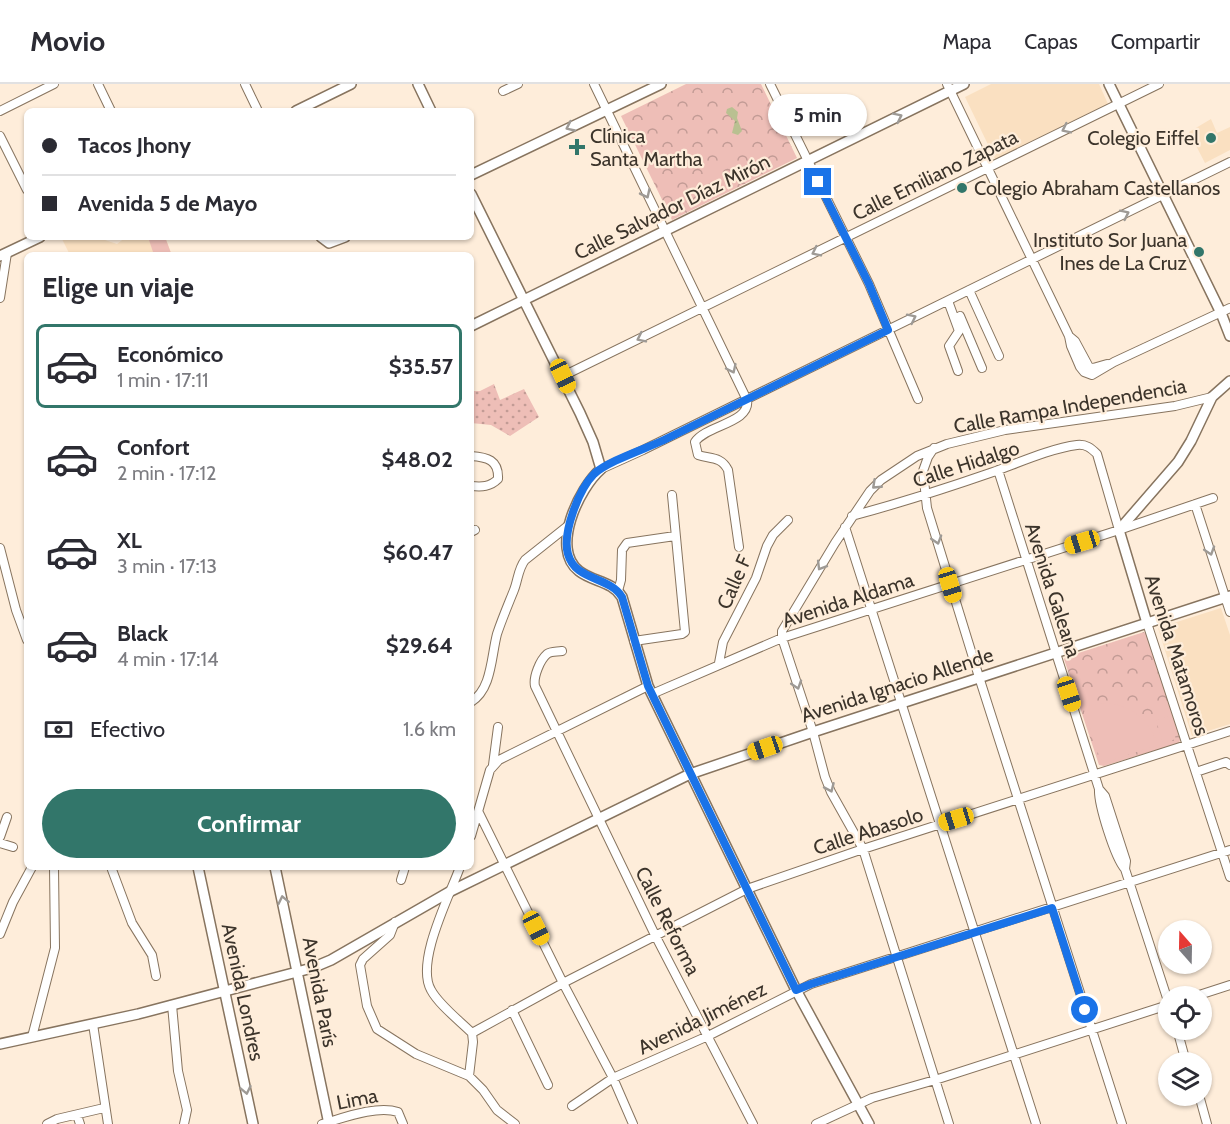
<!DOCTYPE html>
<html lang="es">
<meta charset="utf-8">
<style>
body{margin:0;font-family:Cabin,sans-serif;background:#f7f7f7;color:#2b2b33;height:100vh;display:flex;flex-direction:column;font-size:22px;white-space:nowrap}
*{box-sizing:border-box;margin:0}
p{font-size:20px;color:#7c7c81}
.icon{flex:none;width:33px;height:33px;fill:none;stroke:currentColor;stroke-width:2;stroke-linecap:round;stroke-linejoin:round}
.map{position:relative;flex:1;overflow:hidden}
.sheet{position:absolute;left:24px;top:168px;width:450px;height:618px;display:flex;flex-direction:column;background:#fff;border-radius:9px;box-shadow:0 2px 4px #0004}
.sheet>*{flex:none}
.hud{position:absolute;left:24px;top:24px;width:450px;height:132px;border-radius:9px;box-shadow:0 2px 4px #0004;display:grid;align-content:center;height:132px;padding:0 18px;background:#fff}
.needle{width:39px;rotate:340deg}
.fabs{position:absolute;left:1158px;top:836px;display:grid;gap:12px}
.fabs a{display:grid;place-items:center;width:54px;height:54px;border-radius:50%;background:#fff;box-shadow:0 2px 4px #0004;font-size:30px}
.end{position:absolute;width:27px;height:27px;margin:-14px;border:8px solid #1a73e8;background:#fff;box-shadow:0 0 0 3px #fff}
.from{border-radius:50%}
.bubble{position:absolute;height:42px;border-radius:21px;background:#fff;box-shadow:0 2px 4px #0004;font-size:20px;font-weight:800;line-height:42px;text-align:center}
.car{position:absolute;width:18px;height:36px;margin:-18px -9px;border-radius:8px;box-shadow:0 0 4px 2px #0007;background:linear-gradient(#f5c518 24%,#345 0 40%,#f5c518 0 76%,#345 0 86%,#f5c518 0)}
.hud b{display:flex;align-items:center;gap:21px;height:57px;font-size:22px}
.hud b+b{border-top:2px solid #e1e1e2}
.hud i{width:15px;height:15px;background:#2b2b33}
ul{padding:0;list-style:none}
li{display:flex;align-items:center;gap:18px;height:84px;margin:0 12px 9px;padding:0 6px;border:3px solid transparent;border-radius:9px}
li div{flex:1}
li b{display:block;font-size:22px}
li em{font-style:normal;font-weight:800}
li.selected{border-color:#32766a}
li>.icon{width:54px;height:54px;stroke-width:1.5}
h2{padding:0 18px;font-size:27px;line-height:72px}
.pay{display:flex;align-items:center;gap:15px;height:66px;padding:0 18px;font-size:22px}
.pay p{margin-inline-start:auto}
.action{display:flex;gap:12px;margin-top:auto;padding:12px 18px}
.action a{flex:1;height:69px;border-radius:36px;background:#32766a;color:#fff;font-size:24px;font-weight:800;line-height:69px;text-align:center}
header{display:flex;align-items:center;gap:36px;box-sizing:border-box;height:84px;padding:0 30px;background:#fff;border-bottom:2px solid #e1e1e2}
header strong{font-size:28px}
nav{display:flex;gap:33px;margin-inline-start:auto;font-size:21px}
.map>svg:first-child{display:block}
</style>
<header>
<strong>Movio</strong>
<nav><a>Mapa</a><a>Capas</a><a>Compartir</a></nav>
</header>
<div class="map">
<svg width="1230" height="1040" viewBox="0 0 1230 1040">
<defs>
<pattern id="grass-dots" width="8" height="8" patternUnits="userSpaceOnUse" patternTransform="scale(1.5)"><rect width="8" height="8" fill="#eebeb7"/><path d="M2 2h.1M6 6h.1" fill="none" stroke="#c29b95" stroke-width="1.8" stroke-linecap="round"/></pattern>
<pattern id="park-crowns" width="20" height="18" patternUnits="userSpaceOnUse" patternTransform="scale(1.5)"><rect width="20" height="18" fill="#eebeb7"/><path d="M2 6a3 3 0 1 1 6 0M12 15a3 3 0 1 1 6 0" fill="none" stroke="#c29b95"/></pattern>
<pattern id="water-ripples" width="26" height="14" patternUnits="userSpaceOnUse" patternTransform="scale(1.5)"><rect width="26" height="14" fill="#b9c091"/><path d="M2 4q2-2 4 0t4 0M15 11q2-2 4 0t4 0" fill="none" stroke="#989d77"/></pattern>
</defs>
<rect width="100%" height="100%" fill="#feedda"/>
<path fill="#fae0c1" d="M 991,0 L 1099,0 L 1108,20 L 995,75 L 965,13 Z
M 1211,35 L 1217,49 L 1230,43 L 1230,66 L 1205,79 L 1189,48 Z
M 61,153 L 96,153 L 117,160 L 126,153 L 165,153 L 171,169 L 175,171 L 70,171 Z
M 1221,524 L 1230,551 L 1230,640 L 1192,652 L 1158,544 Z"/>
<path fill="url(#grass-dots)" d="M 494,300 L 500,316 L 524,305 L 539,333 L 510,352 L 491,341 L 471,339 L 471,307 L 480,307 Z"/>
<path fill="url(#park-crowns)" d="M 686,0 L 761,0 L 797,74 L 672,136 L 621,32 Z
M 1144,548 L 1147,550 L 1181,654 L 1179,659 L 1104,682 L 1099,681 L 1064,575 L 1066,573 Z"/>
<path fill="#eebeb7" d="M 148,153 L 165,153 L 171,169 L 154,171 Z
M 1106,619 C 1131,621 1150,636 1158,661 L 1106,678 L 1100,675 L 1083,623 Z
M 1168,632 L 1176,655 L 1163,659 L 1156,636 Z"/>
<path fill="url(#water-ripples)" d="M 732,23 L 738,28 L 737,34 L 742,47 L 738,51 L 732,49 L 735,37 L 726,29 L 727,25 Z"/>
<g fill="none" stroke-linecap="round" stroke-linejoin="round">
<g stroke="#87745f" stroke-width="10">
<path id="minor" d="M 98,0 L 111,27
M 245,0 L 258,27
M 594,0 L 747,316 C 751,339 706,341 695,358 L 698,371 C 710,375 721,372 728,386 L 739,463
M 770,0 L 869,200 L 918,315
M 947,0 L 1069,252 L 1071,262 L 1080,283 L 1084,288 L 1092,291 L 1114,278 L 1230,224
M 503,7 L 518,0
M 0,27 L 54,0
M 0,52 L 27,106
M 969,206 L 999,272
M 0,214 L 7,169
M 948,217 L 959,247 L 949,262 L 958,287
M 960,232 L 982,284
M 1069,252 L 1075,257 L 1089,283 L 1093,284 L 1107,280
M 563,292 L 1159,0
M 934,364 L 928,373 L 923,387 L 927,424 L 979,593 L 1122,1040
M 471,372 C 487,373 499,376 498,395 C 490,403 482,403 471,402
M 601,385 L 643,366 L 1230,78
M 998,386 L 1099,705 L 1105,712 L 1126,777 L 1125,785 L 1168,917
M 1195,420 L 1230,528
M 852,432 C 900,419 947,404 993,388 C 1018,379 1052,364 1077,361 C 1086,360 1091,364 1097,370 L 1119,446
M 845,443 L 1036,1040
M 471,448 L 475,446
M 0,464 L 16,526 L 27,556
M 618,507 L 621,496 L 622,466 L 627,459 L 675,452
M 1147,539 L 1230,793
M 634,557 L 682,550 L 685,548 L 672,411
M 562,567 C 557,568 551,567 547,570 C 540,576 533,593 535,602 L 655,851 L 753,1040
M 719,579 L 723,558 L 756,494 L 767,462 L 773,451 L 788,436
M 652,610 L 782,554 L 1119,446 L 1213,414
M 471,618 C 492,605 491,573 497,550 C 502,535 508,521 514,506 C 518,496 518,485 525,476 L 569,441
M 493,681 L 498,643
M 1196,688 L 1226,678 L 1230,681
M 1099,705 C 1098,720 1115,774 1125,785
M 479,729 L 563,899 L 613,994 L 633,1040
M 471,752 L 490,686 L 499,676 L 648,602
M 0,753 L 7,733
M 0,759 L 13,763
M 111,783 L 132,839 L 152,871 L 156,892
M 460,783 C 450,811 415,878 431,906 C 439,921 460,937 472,949
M 401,796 L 405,783
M 395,838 L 390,851 L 363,875 L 360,881 L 367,922 L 377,945 L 416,970 L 469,992 L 483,1006 L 497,1026 L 515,1040
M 0,850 L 13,818 L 32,783
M 1196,912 L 1230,901
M 172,921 L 178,987 L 187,1026 L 184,1040
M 512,926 L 548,1001
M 93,940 L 108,1040
M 1177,945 L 1186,978
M 472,949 L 563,899 L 747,805 L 863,765 L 1230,647
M 32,953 L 55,864 L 54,783
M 469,992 L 473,958 L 472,949
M 1199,1011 L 1207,1040
M 572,1022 L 613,994 L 708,952 L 811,900 L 1230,766
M 77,1031 L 80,1040
M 47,1040 L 57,1035 L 104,1024
M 322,1040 C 343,1034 377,1021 398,1028 L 403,1040
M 816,1040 L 872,1014 L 935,996 L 1168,921
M 949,1040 L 863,765 L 831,708 L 825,693 L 813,648 L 782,554 L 782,547 L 835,459 L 870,407 L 881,396 L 917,372 L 947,360 L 1005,346 L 1175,322 L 1212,313"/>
</g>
<g stroke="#87745f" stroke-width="12">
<path id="major" d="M 418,0 L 431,27
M 1109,0 L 1221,229 L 1230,252
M 296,27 L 351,0
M 471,91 L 661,0
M 471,110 L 580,329 L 593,358 L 601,385 C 579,404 550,465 579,487 C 593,498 612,497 622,513 L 648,602 L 796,906 L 869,1040
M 321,153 L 329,159 L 345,153
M 0,172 L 40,153
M 471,242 L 964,0
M 1147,539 L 1119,446 L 1178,378 L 1191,357 L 1212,313 L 1230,297
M 198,783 L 253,1040
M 275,783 L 329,1040
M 0,960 L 138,930 L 312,884 L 331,876 L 451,807 L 690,690 L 813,648 L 1230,512"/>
</g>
<use href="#minor" stroke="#fff" stroke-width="8"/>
<use href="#major" stroke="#fff" stroke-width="9"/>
</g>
<defs><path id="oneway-chevron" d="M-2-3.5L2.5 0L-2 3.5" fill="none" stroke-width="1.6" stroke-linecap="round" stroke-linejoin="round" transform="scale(1.5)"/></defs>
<g stroke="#9e9a95">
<use href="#oneway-chevron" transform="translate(898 33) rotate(-26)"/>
<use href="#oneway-chevron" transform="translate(570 43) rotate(155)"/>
<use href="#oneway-chevron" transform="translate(1066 45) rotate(154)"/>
<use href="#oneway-chevron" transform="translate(646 110) rotate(64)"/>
<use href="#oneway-chevron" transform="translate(1125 130) rotate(-26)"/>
<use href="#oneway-chevron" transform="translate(816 168) rotate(154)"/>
<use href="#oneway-chevron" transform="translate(912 234) rotate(-26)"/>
<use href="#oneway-chevron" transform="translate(641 254) rotate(154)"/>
<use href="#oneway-chevron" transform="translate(732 285) rotate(65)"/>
<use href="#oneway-chevron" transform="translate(876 401) rotate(137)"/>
<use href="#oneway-chevron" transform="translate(937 456) rotate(73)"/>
<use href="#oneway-chevron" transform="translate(1210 467) rotate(72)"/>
<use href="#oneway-chevron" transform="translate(821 482) rotate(121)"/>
<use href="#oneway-chevron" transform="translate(797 601) rotate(72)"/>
<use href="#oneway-chevron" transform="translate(830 704) rotate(66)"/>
<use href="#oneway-chevron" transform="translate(283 816) rotate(-102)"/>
<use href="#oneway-chevron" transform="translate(246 1006) rotate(78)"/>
</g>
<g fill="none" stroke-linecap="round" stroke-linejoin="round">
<path stroke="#1a73e8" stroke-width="8" d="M 818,98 L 869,200 L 888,246 C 813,283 738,319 664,356 C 645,365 608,377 594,390 C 579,405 562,449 568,470 C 575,497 609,492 622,513 L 648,602 L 796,906 L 811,900 L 1052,824 L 1085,926"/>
</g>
<g fill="#32766a" stroke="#feedda" stroke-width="2">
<circle cx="1211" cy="54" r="6"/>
<path d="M574 54h6v6h6v6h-6v6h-6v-6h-6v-6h6z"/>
<circle cx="962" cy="104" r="6"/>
<circle cx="1199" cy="168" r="6"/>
</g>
<g text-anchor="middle" stroke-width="4.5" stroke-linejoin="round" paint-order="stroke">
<g font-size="20" fill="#3c342b" stroke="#feedda" text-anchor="start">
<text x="590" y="59">Clínica<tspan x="590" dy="23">Santa Martha</tspan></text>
<text x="1199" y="61" text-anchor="end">Colegio Eiffel</text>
<text x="974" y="111">Colegio Abraham Castellanos</text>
<text x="1187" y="163" text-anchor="end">Instituto Sor Juana<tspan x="1187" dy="23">Ines de La Cruz</tspan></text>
</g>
<g font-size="20" fill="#3c342b" stroke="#feedda">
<text transform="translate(935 91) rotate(-26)" y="7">Calle Emiliano Zapata</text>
<text transform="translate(672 123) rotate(-26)" y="7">Calle Salvador Díaz Mirón</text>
<text transform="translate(1070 322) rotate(-10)" y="7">Calle Rampa Independencia</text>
<text transform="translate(966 380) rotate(-18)" y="7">Calle Hidalgo</text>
<text transform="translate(734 498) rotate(-66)" y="7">Calle F</text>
<text transform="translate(1053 506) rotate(72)" y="7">Avenida Galeana</text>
<text transform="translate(848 516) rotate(-18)" y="7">Avenida Aldama</text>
<text transform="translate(1177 571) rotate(72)" y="7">Avenida Matamoros</text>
<text transform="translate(897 601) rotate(-18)" y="7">Avenida Ignacio Allende</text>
<text transform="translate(868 747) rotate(-18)" y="7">Calle Abasolo</text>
<text transform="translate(668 837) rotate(63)" y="7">Calle Reforma</text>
<text transform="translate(243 908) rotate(78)" y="7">Avenida Londres</text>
<text transform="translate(320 908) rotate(79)" y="7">Avenida París</text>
<text transform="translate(702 934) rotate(-26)" y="7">Avenida Jiménez</text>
<text transform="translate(357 1015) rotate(-11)" y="7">Lima</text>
</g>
</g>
</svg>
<div class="fabs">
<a><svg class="needle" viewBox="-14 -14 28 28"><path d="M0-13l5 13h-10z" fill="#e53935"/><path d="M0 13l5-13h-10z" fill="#7c7c81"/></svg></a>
<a><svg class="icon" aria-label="locate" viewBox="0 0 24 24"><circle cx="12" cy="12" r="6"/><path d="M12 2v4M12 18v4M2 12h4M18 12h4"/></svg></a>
<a><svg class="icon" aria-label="layers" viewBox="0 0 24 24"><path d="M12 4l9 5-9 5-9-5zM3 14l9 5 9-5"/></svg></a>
</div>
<i class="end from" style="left:1085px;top:926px"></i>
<i class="end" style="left:818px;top:98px"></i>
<div class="bubble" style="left:768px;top:10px;width:99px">5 min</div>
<i class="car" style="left:563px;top:292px;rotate:155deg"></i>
<i class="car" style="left:1082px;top:458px;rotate:253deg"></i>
<i class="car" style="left:950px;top:501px;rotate:163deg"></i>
<i class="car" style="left:1069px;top:610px;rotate:162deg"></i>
<i class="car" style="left:765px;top:664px;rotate:251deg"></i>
<i class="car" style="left:956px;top:735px;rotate:253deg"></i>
<i class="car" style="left:536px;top:844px;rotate:153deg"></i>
<div class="hud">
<b><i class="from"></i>Tacos Jhony</b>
<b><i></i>Avenida 5 de Mayo</b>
</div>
<section class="sheet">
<h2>Elige un viaje</h2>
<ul>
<li class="selected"><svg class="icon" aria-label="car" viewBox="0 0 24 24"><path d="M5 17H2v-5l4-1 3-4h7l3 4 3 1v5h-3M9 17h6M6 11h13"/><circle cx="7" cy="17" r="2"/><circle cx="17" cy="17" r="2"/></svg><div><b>Económico</b><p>1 min · 17:11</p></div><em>$35.57</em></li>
<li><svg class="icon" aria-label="car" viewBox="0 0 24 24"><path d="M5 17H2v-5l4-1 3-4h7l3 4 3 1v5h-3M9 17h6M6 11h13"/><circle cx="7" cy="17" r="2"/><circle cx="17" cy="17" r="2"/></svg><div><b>Confort</b><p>2 min · 17:12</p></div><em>$48.02</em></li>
<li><svg class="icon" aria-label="car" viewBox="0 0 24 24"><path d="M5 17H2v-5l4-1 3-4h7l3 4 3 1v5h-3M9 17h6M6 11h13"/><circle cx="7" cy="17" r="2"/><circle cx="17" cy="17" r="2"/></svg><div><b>XL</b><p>3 min · 17:13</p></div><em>$60.47</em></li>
<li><svg class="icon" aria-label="car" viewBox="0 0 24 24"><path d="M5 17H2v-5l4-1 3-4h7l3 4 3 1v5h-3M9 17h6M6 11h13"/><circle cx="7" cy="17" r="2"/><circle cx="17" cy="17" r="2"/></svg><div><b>Black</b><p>4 min · 17:14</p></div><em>$29.64</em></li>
</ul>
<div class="pay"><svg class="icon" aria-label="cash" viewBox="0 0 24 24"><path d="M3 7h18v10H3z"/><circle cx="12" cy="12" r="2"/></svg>Efectivo<p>1.6 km</p></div>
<div class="action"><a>Confirmar</a></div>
</section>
</div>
